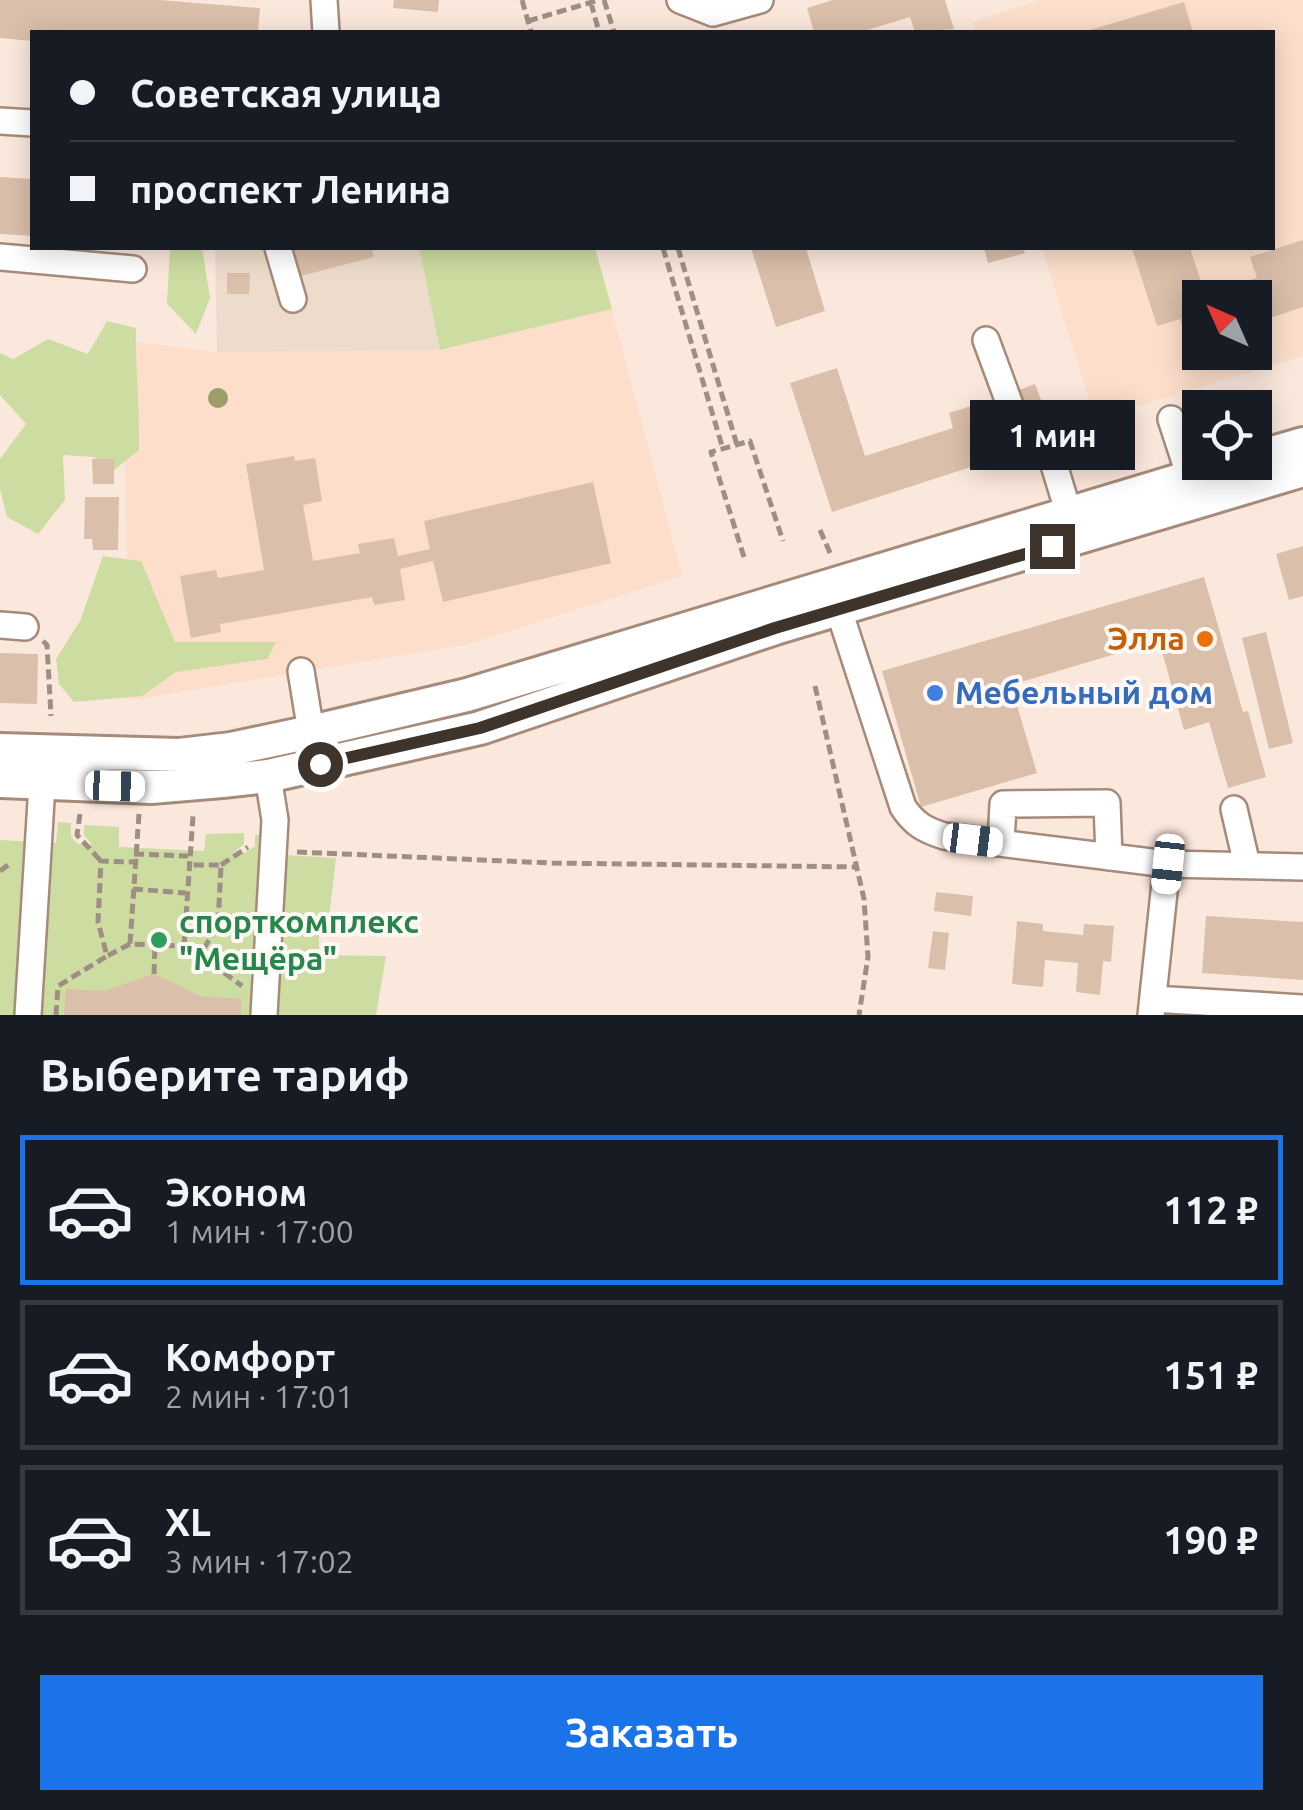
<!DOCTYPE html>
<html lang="ru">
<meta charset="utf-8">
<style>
body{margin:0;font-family:Ubuntu,sans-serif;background:#242831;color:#f1f3f6;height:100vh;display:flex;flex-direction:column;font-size:38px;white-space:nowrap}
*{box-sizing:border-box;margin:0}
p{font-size:32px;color:#9ea1a6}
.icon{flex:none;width:55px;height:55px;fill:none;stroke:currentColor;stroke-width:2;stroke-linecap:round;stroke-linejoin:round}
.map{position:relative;height:1015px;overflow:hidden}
.panel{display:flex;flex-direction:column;background:#171b24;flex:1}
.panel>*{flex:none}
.top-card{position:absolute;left:30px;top:30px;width:1245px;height:220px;border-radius:0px;box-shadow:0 5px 25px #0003;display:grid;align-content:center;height:220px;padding:0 40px;background:#171b24}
.needle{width:65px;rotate:315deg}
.buttons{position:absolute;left:1182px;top:280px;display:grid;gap:20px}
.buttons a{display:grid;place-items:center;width:90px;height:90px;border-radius:0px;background:#171b24;box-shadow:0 5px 25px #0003;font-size:50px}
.end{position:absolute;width:45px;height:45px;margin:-22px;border:12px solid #3f342c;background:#fff;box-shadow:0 0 0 5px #fff}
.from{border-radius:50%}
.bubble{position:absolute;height:70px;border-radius:0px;background:#171b24;box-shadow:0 5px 25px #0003;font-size:32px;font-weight:700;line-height:70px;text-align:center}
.car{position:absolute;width:30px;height:60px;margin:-30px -15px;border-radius:12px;box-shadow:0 0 8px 2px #0007;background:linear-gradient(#fff 24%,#345 0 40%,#fff 0 76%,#345 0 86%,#fff 0)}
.top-card b{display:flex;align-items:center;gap:35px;height:95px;font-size:38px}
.top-card b+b{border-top:2px solid #363941}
.top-card i{width:25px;height:25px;background:#f1f3f6}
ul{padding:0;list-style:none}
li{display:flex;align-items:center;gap:30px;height:150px;margin:0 20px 15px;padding:0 20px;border:5px solid #363941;border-radius:0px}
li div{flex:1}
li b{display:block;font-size:38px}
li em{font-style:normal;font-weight:700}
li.active{border-color:#1a73e8}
li>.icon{width:90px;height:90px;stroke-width:1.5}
h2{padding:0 40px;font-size:45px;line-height:120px}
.cta{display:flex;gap:20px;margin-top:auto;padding:20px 40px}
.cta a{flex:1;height:115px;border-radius:0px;background:#1a73e8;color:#fff;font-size:40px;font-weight:700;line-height:115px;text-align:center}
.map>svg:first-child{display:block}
</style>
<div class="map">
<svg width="1303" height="1015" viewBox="0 0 1303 1015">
<rect width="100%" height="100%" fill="#fbe8dd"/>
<path fill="#fcdecb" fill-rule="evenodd" d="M 1039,0 L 1303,0 L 1303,356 L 1095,419 L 1042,248 L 1272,248 L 1272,32 L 976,32 L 973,22 ZM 1200,298 L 1255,298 L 1255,352 L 1200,352 Z
M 612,309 L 682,576 L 465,645 L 131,700 L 121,340 L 217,352 L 440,350 Z"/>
<path fill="#eddccb" d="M 215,248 L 419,248 L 440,350 L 217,352 Z"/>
<path fill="#cddda1" d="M 170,248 L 202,248 L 210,298 L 196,334 L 167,304 Z
M 419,248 L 595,248 L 612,309 L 440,350 Z
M 107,321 L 136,328 C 135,369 140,409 139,450 L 113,471 L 94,457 L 63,455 L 65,500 L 38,534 L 7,517 L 0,489 L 0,459 L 26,424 L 0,395 L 0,353 L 13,359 L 48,339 L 88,354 Z
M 103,556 L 141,561 L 175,642 L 276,642 L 267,659 L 176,672 L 142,696 L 74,702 L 59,684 L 56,659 L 80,621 Z
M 58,822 L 71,823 L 71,837 L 78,844 L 92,845 L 84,835 L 84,825 L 119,827 L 119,847 L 204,851 L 206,834 L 244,833 L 244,844 L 233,853 L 245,853 L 255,846 L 255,835 L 267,835 L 267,854 L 336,858 L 329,918 L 319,924 L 319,955 L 386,956 L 376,1015 L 0,1015 L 0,840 L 56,843 Z"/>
<path fill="#dabfaa" d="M 0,0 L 159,0 L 260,8 L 258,32 L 32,32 L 32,41 L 0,38 Z
M 394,0 L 439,0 L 438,12 L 393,8 Z
M 833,0 L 945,0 L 954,29 L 915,32 L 910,17 L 861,32 L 814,32 L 807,8 Z
M 1184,2 L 1193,32 L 1083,32 Z
M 0,177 L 32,179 L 32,236 L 0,234 Z
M 1303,240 L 1303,307 L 1255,323 L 1255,298 L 1200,298 L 1200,340 L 1188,344 L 1180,319 L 1157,326 L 1132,248 L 1190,248 L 1205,294 L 1257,278 L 1250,257 Z
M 285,248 L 371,248 L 374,257 L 293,278 Z
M 751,248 L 806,248 L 825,311 L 776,327 Z
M 984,248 L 1023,248 L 1025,253 L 988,263 Z
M 227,273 L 250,273 L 249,294 L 227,294 Z
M 837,368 L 865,456 L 953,428 L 949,413 L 990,400 L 1008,455 L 832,512 L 790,383 Z
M 1035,384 L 1054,434 L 1032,442 L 1014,392 Z
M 294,456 L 295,461 L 315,458 L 322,501 L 303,505 L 313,561 L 360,553 L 358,544 L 394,538 L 398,556 L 430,549 L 424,521 L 593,482 L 611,563 L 443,602 L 433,561 L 400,569 L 405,600 L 374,605 L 372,597 L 220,624 L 221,632 L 191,638 L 180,576 L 216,570 L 218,578 L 264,570 L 246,464 Z
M 92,459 L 114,459 L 114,484 L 93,484 Z
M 85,497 L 119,497 L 118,550 L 93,550 L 92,539 L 84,539 Z
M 1303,546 L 1303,596 L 1289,600 L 1276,554 Z
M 1204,577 L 1243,712 L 1248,711 L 1266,777 L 1228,788 L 1209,722 L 1184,730 L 1159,641 L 1011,685 L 1037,773 L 921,807 L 882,671 Z
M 1266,632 L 1293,743 L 1269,749 L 1242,638 Z
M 0,653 L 38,654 L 37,704 L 0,703 Z
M 936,892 L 973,896 L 971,916 L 934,911 Z
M 1206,916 L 1303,922 L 1303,980 L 1202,973 Z
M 1017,921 L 1043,924 L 1043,931 L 1083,935 L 1084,924 L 1114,926 L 1111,962 L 1103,961 L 1100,995 L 1076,992 L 1078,963 L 1045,960 L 1043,987 L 1012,984 Z
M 933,931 L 949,933 L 945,970 L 928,968 Z
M 154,974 L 200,996 L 241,999 L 241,1015 L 64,1015 L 66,989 L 104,991 Z"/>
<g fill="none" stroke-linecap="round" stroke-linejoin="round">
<g stroke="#a78b7a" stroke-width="30">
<path id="minor" d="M 324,0 L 326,32
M 680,0 L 713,13 L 760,0
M 0,121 L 32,123
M 278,248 L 293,299
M 0,257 L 133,269
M 986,340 L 1024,443 L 1051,455 L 1069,514
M 1171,419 L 1190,477
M 834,595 L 903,807 C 914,824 925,830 944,836 L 1167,864 L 1303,867
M 0,625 L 25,627
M 301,671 L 311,732
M 1234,809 L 1247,865
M 1001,843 L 1003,804 L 1107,803 L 1109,857
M 1153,999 L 1303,1008
M 28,1015 L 42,784
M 264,1015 L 275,820 L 268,776
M 1151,1015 L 1167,864"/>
</g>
<g stroke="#a78b7a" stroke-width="38">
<path id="major" d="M 1255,458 L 1303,444
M 0,750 L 179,755 L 231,749 L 311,732 L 467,695 L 1240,462
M 0,781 L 151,787 L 222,781 L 268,776 L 480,728 L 775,628 L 1303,470"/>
</g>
<path stroke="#9e8f85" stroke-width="5" stroke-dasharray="10 5" stroke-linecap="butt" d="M 522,0 L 531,32
M 604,0 L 614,32
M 591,3 L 599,32
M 528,21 L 599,0
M 663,248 L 723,449
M 678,248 L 737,445
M 820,530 L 831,555
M 744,557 L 711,452 L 750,441 L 783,541
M 43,641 L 47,645 L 51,716
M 815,686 L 864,899 L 868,957 L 859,1015
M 80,814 L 77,835 L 101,861
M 139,814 L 130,944 L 184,946 L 200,955 L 218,925 L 221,865 L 187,865
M 297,852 L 552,863 L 858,867
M 134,854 L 188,856
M 221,865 L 248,847
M 0,871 L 11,863
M 133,889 L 186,893
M 130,944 L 107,956 L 98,922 L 101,861 L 134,862
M 184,946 L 193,816
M 200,955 L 242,986
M 154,974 L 155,945
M 56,1015 L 58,986 L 107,956"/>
<use href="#minor" stroke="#fff" stroke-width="25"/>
<use href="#major" stroke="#fff" stroke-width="32"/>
</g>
<circle fill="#9d9d6c" cx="218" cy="398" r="10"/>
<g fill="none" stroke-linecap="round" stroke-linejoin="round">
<path stroke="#3f342c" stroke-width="12" d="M 320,764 L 480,728 L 775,628 L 1052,546"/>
</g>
<circle fill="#e8710a" stroke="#fff8f5" stroke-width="4" cx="1205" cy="639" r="10"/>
<circle fill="#3f7fe0" stroke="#fff8f5" stroke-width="4" cx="935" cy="693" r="10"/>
<circle fill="#2e9e5b" stroke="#fff8f5" stroke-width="4" cx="159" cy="940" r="10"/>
<g text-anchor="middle" stroke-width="8" stroke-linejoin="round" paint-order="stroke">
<g font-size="32" font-weight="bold" fill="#c56008" stroke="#fff8f5" text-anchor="end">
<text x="1185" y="650">Элла</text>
</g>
<g font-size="32" font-weight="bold" fill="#366cbe" stroke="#fff8f5" text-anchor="start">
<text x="955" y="704">Мебельный дом</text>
</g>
<g font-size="32" font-weight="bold" fill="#27864d" stroke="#fff8f5" text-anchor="start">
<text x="179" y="933">спорткомплекс<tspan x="179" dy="37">"Мещёра"</tspan></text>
</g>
</g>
</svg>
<div class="buttons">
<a><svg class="needle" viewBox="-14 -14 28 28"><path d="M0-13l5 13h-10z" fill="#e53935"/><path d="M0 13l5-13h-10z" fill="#9ea1a6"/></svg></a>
<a><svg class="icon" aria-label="locate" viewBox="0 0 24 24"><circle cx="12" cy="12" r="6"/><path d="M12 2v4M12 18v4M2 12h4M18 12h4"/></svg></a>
</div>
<i class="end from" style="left:320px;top:764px"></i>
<i class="end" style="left:1052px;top:546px"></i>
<div class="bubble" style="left:970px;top:400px;width:165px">1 мин</div>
<i class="car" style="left:115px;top:786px;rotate:92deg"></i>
<i class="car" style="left:973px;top:840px;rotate:97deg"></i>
<i class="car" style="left:1168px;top:864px;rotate:186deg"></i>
<div class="top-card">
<b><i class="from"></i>Советская улица</b>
<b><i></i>проспект Ленина</b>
</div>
</div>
<section class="panel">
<h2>Выберите тариф</h2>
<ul>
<li class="active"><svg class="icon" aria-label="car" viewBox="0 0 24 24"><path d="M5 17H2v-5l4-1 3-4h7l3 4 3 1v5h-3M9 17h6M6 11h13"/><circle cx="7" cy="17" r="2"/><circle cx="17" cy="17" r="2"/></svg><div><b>Эконом</b><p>1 мин · 17:00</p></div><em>112 ₽</em></li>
<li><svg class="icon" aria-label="car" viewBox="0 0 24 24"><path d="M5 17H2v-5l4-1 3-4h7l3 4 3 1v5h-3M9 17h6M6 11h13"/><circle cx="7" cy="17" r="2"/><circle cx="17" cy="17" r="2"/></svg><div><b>Комфорт</b><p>2 мин · 17:01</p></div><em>151 ₽</em></li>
<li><svg class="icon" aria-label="car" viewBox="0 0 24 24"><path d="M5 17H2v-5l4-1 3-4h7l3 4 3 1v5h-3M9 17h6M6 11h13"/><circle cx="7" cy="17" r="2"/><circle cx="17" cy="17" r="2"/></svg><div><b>XL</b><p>3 мин · 17:02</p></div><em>190 ₽</em></li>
</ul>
<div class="cta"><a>Заказать</a></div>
</section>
